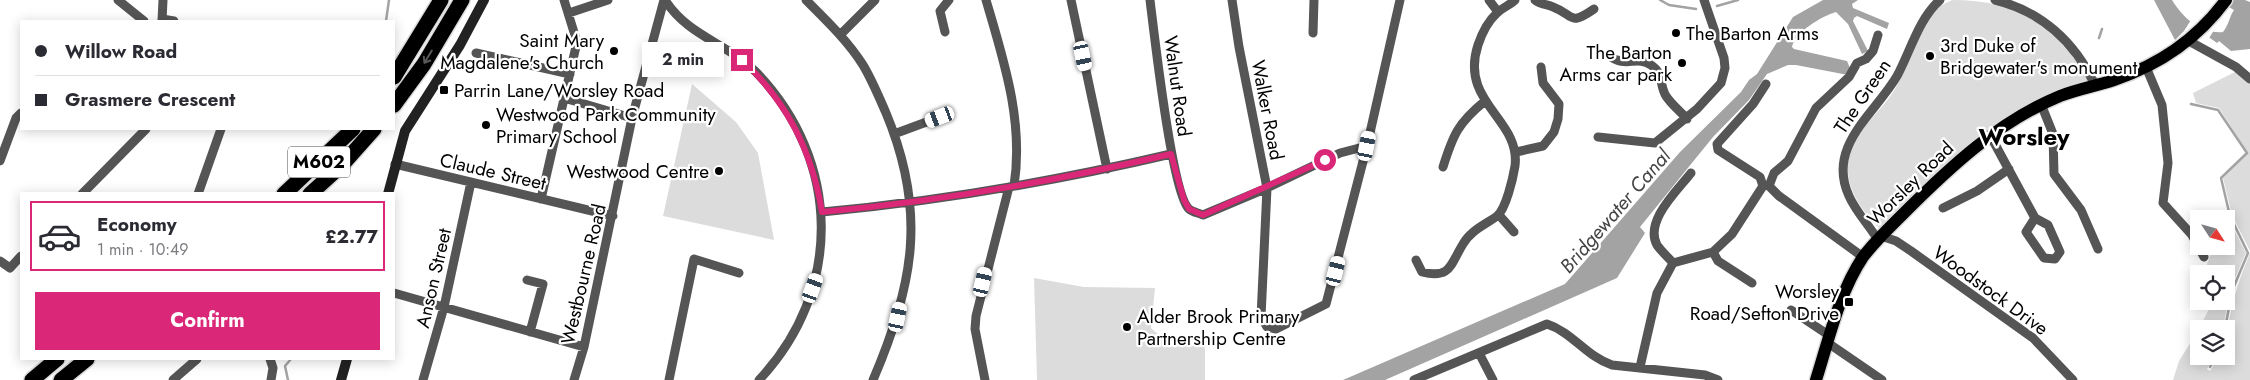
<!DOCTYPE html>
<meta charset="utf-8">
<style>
body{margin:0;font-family:Jost,sans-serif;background:#f2f2f3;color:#2b2b33;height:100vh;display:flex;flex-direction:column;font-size:19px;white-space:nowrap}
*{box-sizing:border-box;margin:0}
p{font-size:16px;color:#7c7c81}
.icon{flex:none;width:28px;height:28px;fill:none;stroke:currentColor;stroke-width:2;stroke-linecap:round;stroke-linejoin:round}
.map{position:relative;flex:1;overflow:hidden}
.drawer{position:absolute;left:20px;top:192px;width:375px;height:168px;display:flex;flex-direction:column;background:#fff;border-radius:0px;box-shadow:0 2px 12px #0003}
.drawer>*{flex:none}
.top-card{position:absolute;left:20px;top:20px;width:375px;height:110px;border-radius:0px;box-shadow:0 2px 12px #0003;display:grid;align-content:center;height:110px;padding:0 15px;background:#fff}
.needle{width:32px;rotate:126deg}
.buttons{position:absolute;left:2190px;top:210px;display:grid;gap:10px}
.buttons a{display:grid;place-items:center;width:45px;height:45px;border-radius:0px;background:#fff;box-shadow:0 2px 12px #0003;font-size:25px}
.end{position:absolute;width:22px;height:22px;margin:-11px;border:6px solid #db2777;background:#fff;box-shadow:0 0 0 2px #fff}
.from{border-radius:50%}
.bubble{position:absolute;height:35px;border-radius:0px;background:#fff;box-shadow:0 2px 12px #0003;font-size:16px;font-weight:700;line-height:35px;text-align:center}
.car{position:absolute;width:15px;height:30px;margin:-15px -8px;border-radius:6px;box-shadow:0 0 4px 1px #0007;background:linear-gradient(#fff 24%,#345 0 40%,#fff 0 76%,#345 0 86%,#fff 0)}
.top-card b{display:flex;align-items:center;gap:18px;height:48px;font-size:19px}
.top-card b+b{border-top:1px solid #e1e1e2}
.top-card i{width:12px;height:12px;background:#2b2b33}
ul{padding:9px 0 0;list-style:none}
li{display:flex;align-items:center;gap:15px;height:70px;margin:0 10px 8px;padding:0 5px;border:2px solid transparent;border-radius:0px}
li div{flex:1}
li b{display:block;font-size:19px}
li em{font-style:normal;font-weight:700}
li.on{border-color:#db2777}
li>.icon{width:45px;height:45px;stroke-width:1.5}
.button{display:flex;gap:10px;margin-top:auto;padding:10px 15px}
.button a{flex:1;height:58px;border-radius:0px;background:#db2777;color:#fff;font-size:20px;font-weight:700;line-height:58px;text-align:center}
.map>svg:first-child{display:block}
</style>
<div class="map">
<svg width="2250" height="380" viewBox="0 0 2250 380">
<rect width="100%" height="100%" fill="#fff"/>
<path fill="#dcdcdc" d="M 1952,0 C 2017,0 2051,24 2088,77 L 2086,83 L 2041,100 L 1880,229 C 1862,211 1846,190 1848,163 C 1850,133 1881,113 1895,89 C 1908,68 1920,27 1935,10 C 1939,6 1946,3 1952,0 Z
M 2237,71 L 2250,81 L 2250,251 L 2232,215 L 2223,178 L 2248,153 L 2219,108 L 2196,103 L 2193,93 Z
M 692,84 L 736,122 L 758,153 L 774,240 L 663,216 Z
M 2227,216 L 2246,253 L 2230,290 L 2223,329 L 2199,329 L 2213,301 L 2226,301 L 2226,274 L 2209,274 L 2207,264 L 2214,246 L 2226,246 L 2226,219 L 2222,219 Z
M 2250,253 L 2250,380 L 2173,380 L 2179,361 L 2199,329 L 2199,356 L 2214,356 L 2207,369 L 2210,371 L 2219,356 L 2226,356 C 2226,319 2236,287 2250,253 Z
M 1034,278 L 1084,287 L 1155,288 L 1151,328 C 1167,344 1183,345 1205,347 L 1205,380 L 1037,380 Z"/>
<path fill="#a3a3a3" d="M 1823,0 L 1858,0 L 1852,4 L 1853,8 L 1889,23 L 1887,29 L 1857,16 L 1854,18 L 1853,21 L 1868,51 L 1862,54 L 1848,24 L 1836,12 C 1822,16 1795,32 1792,47 L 1794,49 L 1847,61 L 1850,68 L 1848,75 L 1796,65 L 1788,65 L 1767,74 L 1749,100 L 1713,137 L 1640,227 L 1645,233 L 1617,278 L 1385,380 L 1343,380 L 1565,284 L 1680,152 L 1741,92 L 1749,80 L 1757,74 L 1793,17 Z
M 2154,0 L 2172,0 C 2183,18 2201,34 2223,32 C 2229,25 2229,17 2234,10 L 2217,0 L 2245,0 L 2250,2 L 2250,49 L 2231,51 L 2219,41 L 2217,43 L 2210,38 L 2184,31 L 2175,40 Z"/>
<path fill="#fff" d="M 2191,20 L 2214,30 L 2208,40 L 2184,31 Z"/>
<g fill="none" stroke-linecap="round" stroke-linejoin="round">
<path stroke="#a3a3a3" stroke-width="2.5" d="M 1660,0 L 1669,5 L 1696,9
M 1717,6 L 1738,0
M 386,21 L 389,0
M 2099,38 L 2102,29
M 2191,104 L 2218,110 L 2247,153 L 2221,178 L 2230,216 L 2248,253 L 2232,291 L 2225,329
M 2210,367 L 2216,356
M 288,380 L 285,366 L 291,359"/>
<g stroke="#dbdbdb" stroke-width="15">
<path id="primary" d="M 1816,380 C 1829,339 1839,293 1863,257 C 1875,241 1890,227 1904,213 C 1950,167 1999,121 2060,96 C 2078,89 2096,86 2114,80 C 2159,65 2198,38 2226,0"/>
</g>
<g stroke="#dbdbdb" stroke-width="18">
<path id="highway" d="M 394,77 L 441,0
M 394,105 L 424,64 L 462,0
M 284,194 L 353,129
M 310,194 L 342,165 L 374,129
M 32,380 L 57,359
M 61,380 L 87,359"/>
</g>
<path stroke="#555" stroke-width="9" d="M 118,0 L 144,21
M 665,0 C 689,37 726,42 756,72 C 842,161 843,291 759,380
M 806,0 C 826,20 848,41 863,65 C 872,80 879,97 886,113 C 927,211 914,285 873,380
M 986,0 C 1004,61 1024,122 1014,186
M 1071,0 L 1107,169
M 1150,0 C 1154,32 1172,194 1189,209 C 1192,212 1199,213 1203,215 L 1267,188 L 1340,153 L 1367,146
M 1232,0 L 1239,47 L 1267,188 L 1261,317 L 1267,327 L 1276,329 L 1326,304 L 1367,146 L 1400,0
M 1489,0 L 1498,12
M 1535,0 C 1541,5 1547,4 1553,7 C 1575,15 1568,27 1594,9
M 1995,0 C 2041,11 2075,42 2095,85
M 569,13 L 608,0
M 162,19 L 174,21
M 162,21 L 163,0
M 945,32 L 940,11 L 949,0
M 1313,33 L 1314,0
M 840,35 L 875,0
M 2187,40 L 2236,67 L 2250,79
M 476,53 L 570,74
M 1608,55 C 1626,69 1636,55 1651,65 C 1664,73 1659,85 1666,96 C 1671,104 1680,111 1687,119
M 2146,67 L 2162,105 L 2168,163 L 2163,203 L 2192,235 L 2204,257
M 564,98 L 632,118
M 2041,104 L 2053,134 L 2054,174 L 2081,210 L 2098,249
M 894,134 L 940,117
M 1990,135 L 2035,218 L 2048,225 L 2060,252 L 2055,259 L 2044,258 L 2026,232 L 2035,218
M 1598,137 L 1655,143 L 1697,109 L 1721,83 L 1725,68 L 1724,58 L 1704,0
M 1516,152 L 1543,146 L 1554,132 L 1558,119 L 1559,104 L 1543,83 L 1541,67
M 0,161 L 16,118 L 21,113
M 395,164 L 613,216
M 1443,167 C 1453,135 1458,123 1485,101
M 82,194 L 146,129
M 198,194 L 221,129
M 541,199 L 577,42 L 564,0
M 1943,208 L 1977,191 L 2009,169
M 822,212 C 940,201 1056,181 1171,154
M 1499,215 L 1514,232
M 1881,236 L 1896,241 L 1911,251 L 2033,338 L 2073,380
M 1878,240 C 1869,225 1856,212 1849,196 C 1826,146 1875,114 1897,76 C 1910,52 1919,18 1940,0
M 1713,252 L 1718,261 L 1752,283
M 1863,257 L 1779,196 L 1769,186 L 1774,173 L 1788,161 L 1816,108 L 1849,77 L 1857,63 L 1866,59 L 1873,51 L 1878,35
M 1416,260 L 1422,272 C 1451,279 1450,265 1463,244 C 1471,230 1485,225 1497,216 C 1506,209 1513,178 1515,166 C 1521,119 1459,103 1478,45 C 1482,33 1487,22 1497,13 C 1502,8 1510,5 1515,0
M 0,261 L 10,268 L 21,256
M 1673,263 C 1668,257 1661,251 1657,245 C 1644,221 1678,190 1691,173
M 527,280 L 543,284 L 530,332
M 394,293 L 584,347
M 1791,310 L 1830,336
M 1828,343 L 1882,380
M 1479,353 L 1493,380
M 270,359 L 273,368 L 271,380
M 1640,367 L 1657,293 L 1673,263 L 1713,252 L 1732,234 L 1763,186 L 1760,177 L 1718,150 L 1717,144 L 1753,104 L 1766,84
M 173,380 L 197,359
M 423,380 L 444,307 L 471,182
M 574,380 L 584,347 L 632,118 L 664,0
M 669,380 L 694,259 L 739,273
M 985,380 L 975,329 L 976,316 L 1009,187
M 1414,380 L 1547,324 C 1572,332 1587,357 1612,365 L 1705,375 L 1718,380"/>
<path stroke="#222" stroke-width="10" d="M 388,194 L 405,131 L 460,45 L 484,0
M 341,380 L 347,359"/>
<use href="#primary" stroke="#000" stroke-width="12"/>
<use href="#highway" stroke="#000" stroke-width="15"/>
</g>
<defs><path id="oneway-shaft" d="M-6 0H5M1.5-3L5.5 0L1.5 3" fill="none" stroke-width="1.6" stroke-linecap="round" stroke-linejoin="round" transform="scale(1.25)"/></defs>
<use stroke="#595959" href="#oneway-shaft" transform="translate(428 57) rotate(121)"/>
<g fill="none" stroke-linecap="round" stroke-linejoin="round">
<path stroke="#db2777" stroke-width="6" d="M 742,60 C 787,102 812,151 822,212 C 940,201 1056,181 1171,154 L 1184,200 L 1189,209 L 1203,215 L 1325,160"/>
</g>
<g fill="#000" stroke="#fff" stroke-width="2">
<circle cx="1676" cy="33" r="5"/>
<circle cx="614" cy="51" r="5"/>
<circle cx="1930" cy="56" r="5"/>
<circle cx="1682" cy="63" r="5"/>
<rect x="439" y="85" width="10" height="10" rx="2.5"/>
<circle cx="486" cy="125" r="5"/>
<circle cx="719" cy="171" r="5"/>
<rect x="1844" y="297" width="10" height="10" rx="2.5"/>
<circle cx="1127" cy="327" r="5"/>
</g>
<g text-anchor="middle" stroke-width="4.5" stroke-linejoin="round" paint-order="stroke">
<rect fill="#fff" stroke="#4c4c4c" stroke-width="1" x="288" y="146.5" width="62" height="31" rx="4"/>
<g font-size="18" font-weight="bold" fill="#000">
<text x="319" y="168">M602</text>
</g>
<g font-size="19" fill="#000" stroke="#fff" text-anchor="start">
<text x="1686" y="40">The Barton Arms</text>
<text x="604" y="47" text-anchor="end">Saint Mary<tspan x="604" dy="22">Magdalene's Church</tspan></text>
<text x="1940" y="52">3rd Duke of<tspan x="1940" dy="22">Bridgewater's monument</tspan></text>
<text x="1672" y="59" text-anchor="end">The Barton<tspan x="1672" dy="22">Arms car park</tspan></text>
<text x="454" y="97">Parrin Lane/Worsley Road</text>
<text x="496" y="121">Westwood Park Community<tspan x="496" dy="22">Primary School</tspan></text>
<text x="709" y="178" text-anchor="end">Westwood Centre</text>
<text x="1839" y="298" text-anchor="end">Worsley<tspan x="1839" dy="22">Road/Sefton Drive</tspan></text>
<text x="1137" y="323">Alder Brook Primary<tspan x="1137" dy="22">Partnership Centre</tspan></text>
</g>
<g font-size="19" fill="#000" stroke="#fff">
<text transform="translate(1178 86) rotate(82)" y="7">Walnut Road</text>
<text transform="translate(1862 96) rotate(-56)" y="7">The Green</text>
<text transform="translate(1268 110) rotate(79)" y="7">Walker Road</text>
<text transform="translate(493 171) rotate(13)" y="7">Claude Street</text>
<text transform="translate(1910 183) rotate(-44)" y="7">Worsley Road</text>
<text transform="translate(583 274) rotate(-77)" y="7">Westbourne Road</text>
<text transform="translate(433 278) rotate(-77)" y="7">Anson Street</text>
<text transform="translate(1991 290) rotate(36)" y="7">Woodstock Drive</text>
</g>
<g font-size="20" font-style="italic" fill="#444" stroke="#fff">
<text transform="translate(1615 211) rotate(-49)" y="7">Bridgewater Canal</text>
</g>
<g font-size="24" font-weight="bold" fill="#000" stroke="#fff">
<text x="2024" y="145">Worsley</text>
</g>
</g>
</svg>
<div class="buttons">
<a><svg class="needle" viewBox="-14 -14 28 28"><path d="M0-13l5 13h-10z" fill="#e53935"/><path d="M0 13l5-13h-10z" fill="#7c7c81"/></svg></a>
<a><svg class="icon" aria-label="locate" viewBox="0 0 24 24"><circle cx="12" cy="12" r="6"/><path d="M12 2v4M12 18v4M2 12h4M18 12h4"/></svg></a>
<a><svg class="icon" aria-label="layers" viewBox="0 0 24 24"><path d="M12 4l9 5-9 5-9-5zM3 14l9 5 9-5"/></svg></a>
</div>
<i class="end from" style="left:1325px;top:160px"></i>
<i class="end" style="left:742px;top:60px"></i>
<div class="bubble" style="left:642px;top:42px;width:82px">2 min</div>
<i class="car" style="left:1083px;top:56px;rotate:168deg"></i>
<i class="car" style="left:940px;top:117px;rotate:249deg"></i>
<i class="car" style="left:1367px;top:146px;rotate:11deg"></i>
<i class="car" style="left:1336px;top:271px;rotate:14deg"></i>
<i class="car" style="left:983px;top:282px;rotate:13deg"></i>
<i class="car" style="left:813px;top:288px;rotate:20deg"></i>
<i class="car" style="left:898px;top:317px;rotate:12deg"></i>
<div class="top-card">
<b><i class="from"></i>Willow Road</b>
<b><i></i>Grasmere Crescent</b>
</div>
<section class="drawer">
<ul>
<li class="on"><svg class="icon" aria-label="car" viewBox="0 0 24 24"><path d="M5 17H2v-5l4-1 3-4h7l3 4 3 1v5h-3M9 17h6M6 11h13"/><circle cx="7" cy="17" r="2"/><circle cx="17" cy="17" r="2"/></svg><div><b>Economy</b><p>1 min · 10:49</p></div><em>£2.77</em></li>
</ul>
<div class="button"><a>Confirm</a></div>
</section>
</div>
